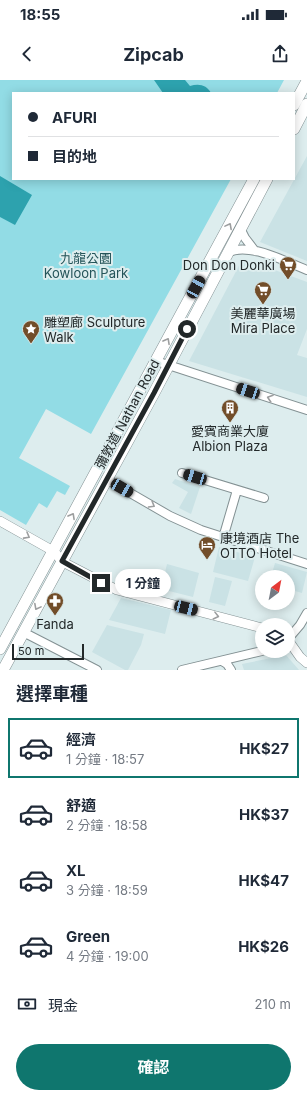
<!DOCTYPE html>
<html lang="zh-TW">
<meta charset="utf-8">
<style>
body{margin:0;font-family:Inter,"Noto Sans TC",sans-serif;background:#f2f2f3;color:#1f2937;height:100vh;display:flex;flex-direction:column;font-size:15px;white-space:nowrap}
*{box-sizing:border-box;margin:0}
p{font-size:13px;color:#747a83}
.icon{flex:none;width:22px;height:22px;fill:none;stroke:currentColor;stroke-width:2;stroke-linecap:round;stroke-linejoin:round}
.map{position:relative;height:590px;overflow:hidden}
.side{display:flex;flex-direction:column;background:#fff;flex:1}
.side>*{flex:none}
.hud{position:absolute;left:12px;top:12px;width:283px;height:88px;border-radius:0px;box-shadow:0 2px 10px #0003;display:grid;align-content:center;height:88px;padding:0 16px;background:#fff}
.needle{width:26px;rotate:32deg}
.fabs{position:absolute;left:255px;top:490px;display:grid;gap:8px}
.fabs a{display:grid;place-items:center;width:40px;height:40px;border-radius:50%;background:#fff;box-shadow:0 2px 10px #0003;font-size:20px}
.scale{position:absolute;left:12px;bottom:10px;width:72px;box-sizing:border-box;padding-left:4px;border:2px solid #222829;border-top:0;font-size:11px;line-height:14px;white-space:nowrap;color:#222829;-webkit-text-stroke:3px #ddedee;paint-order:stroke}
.end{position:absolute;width:18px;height:18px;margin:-9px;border:5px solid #222829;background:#fff;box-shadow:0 0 0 2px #fff}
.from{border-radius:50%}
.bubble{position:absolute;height:28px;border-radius:14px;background:#fff;box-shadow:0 2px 10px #0003;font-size:13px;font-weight:700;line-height:28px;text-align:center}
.car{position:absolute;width:12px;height:24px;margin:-12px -6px;border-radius:5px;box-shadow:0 0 3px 1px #0007;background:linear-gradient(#222 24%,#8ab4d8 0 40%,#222 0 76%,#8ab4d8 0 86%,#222 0)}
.hud b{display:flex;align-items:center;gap:14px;height:38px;font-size:15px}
.hud b+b{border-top:1px solid #e0e1e3}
.hud i{width:10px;height:10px;background:#1f2937}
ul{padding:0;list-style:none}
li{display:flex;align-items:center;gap:12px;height:60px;margin:0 8px 6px;padding:0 8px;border:2px solid transparent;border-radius:0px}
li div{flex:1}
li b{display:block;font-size:15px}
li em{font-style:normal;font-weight:700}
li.selected{border-color:#0f766e}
li>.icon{width:36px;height:36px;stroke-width:1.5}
h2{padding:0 16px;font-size:18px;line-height:48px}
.pay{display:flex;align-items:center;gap:10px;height:44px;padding:0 16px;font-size:15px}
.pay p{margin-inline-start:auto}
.cta{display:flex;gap:8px;margin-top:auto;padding:8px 16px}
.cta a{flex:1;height:46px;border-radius:24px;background:#0f766e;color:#fff;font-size:16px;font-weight:700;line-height:46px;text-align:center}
.status{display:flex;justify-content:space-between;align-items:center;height:28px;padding:0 20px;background:#fff;direction:ltr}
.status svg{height:11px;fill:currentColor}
header{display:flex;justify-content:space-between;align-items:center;height:52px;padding:0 16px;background:#fff;font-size:18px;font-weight:700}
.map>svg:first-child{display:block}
</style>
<div class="status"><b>18:55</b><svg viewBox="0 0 49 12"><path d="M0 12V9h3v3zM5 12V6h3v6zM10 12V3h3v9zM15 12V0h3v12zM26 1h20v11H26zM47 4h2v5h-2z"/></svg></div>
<header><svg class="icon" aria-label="back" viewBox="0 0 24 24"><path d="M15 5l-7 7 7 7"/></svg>Zipcab<svg class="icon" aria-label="share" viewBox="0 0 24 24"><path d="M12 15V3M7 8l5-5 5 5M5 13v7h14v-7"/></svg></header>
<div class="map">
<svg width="307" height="590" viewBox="0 0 307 590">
<rect width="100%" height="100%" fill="#ddedee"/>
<path fill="#cae2e5" d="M 307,76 L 307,181 L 260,162 Z
M 243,178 L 307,202 L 307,249 L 297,275 L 307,278 L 307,317 L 189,281 Z
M 175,399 L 200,407 L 191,434 L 179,428 L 188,412 L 172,403 Z
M 219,467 L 255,477 L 248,501 L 213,492 Z
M 275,483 L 307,492 L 302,513 L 288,509 L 288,497 L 271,497 Z
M 167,484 L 199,493 L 193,517 L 161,509 Z
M 215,497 L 232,501 L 225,526 L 209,522 Z
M 121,518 L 171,530 L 165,554 L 109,540 Z
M 107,545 L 144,554 L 141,565 L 128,590 L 125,590 L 92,572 Z
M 286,575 L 299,590 L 244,590 L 242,584 Z"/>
<path fill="#92dce5" d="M 0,0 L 284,0 L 277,13 L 13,13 L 13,99 L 231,99 L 91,354 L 46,329 L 19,378 L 70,406 L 65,415 L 57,411 L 47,428 L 39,423 L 26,445 L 0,430 Z"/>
<path fill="#2da2ae" d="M 154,0 L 185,0 L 190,6 C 199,3 207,5 211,13 L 163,13 Z
M 0,96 L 32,115 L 15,145 L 0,137 Z"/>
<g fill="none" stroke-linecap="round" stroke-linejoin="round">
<g stroke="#839193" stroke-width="10">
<path id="minor" d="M 240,148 L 245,158 L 255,171
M 227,173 C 248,161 286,182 307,190
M 156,281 L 307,330
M 182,393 L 264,418
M 106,399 L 170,436 L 201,450 L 307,484
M 223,458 L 237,410
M 23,552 L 97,590
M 288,559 L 300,545 L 307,533
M 222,581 L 227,584 L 231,590
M 182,590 L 262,571"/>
</g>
<g stroke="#839193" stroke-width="10">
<path id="tertiary" d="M 0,441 L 55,472 L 61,481 L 117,510 L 262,548
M 288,560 L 300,577 L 307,583"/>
</g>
<g stroke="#839193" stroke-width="12">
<path id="secondary" d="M 294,25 L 307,1
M 294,49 L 307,24
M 0,569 L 254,99
M 3,590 L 154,313 L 267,99"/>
</g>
<use href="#minor" stroke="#fff" stroke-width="8"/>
<use href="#tertiary" stroke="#fff" stroke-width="9"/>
<use href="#secondary" stroke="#fff" stroke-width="11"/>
</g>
<defs><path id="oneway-chevron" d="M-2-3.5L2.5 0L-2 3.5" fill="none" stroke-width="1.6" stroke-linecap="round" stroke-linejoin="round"/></defs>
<g stroke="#9c9e9f">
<use href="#oneway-chevron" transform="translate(229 146) rotate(-62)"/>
<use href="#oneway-chevron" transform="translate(167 261) rotate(-61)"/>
<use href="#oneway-chevron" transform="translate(270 318) rotate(-162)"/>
<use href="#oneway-chevron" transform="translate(152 425) rotate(30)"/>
<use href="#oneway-chevron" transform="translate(72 436) rotate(-61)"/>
<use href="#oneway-chevron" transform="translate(27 456) rotate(29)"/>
<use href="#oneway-chevron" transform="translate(37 527) rotate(118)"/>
<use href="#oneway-chevron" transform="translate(216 536) rotate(14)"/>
</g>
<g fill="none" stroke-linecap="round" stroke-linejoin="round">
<path stroke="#222829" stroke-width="5" d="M 101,503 L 62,481 L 154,313 L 187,249"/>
</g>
<defs>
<g id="supermarket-pin" transform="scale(0.9)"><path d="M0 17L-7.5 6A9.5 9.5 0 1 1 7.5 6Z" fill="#724d29" stroke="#ddedee"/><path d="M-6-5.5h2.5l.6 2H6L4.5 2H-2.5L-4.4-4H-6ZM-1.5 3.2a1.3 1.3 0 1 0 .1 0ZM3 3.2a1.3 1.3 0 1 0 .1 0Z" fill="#fff"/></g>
<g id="sight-pin" transform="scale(0.9)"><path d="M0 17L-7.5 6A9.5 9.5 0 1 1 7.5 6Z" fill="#724d29" stroke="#ddedee"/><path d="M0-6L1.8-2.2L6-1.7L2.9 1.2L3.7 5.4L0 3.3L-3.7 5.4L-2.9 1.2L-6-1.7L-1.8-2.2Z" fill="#fff"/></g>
<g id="building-pin" transform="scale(0.9)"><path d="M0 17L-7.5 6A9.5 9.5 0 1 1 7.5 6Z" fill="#724d29" stroke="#ddedee"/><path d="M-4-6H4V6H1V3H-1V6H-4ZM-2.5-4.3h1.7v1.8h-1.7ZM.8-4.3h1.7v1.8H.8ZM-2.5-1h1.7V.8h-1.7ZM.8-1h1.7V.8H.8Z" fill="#fff"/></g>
<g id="hotel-pin" transform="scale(0.9)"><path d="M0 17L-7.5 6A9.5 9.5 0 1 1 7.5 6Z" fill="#724d29" stroke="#ddedee"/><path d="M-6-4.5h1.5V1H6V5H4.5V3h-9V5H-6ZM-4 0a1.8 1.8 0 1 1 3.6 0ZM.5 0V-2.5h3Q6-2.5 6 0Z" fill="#fff"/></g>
<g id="pharmacy-pin" transform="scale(0.9)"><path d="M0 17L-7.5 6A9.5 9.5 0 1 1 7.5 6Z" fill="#724d29" stroke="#ddedee"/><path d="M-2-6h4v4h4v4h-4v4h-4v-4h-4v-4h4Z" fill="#fff"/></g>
</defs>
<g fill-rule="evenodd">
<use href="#supermarket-pin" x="288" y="185"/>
<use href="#supermarket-pin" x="263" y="210"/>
<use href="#sight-pin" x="31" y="249"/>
<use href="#building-pin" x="230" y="328"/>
<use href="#hotel-pin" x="207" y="465"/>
<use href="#pharmacy-pin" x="55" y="521"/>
</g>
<g text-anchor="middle" stroke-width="4" stroke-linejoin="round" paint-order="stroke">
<g font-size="13" fill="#245459" stroke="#ddedee">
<text x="86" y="183">九龍公園<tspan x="86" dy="15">Kowloon Park</tspan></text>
</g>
<g font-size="13" fill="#222829" stroke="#ddedee">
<text x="275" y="190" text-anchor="end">Don Don Donki</text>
<text x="263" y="238">美麗華廣場<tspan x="263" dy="15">Mira Place</tspan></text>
<text x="44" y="247" text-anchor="start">雕塑廊 Sculpture<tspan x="44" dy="15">Walk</tspan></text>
<text x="230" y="356">愛賓商業大廈<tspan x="230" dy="15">Albion Plaza</tspan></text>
<text x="220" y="463" text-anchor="start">康境酒店 The<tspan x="220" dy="15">OTTO Hotel</tspan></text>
<text x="55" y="549">Fanda</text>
</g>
<g font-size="13" fill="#222829" stroke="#ddedee">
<text transform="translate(127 334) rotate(-62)" y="5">彌敦道 Nathan Road</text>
</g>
</g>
</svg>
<div class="fabs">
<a><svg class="needle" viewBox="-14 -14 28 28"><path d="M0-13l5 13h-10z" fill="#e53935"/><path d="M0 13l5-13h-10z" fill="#747a83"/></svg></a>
<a><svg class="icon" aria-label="layers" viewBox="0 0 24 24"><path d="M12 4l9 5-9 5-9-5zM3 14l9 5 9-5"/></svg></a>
</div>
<div class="scale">50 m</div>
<i class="end from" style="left:187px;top:249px"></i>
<i class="end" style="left:101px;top:503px"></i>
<div class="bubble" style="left:115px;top:489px;width:56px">1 分鐘</div>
<i class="car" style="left:196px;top:207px;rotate:29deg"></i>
<i class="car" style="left:248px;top:311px;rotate:288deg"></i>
<i class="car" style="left:195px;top:397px;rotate:287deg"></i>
<i class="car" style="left:122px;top:408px;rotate:120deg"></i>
<i class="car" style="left:186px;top:528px;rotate:104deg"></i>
<div class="hud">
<b><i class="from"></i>AFURI</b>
<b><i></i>目的地</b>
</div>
</div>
<section class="side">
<h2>選擇車種</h2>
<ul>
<li class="selected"><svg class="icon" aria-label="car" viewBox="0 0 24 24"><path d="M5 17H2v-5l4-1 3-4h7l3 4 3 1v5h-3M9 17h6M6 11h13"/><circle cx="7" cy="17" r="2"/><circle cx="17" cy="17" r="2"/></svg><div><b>經濟</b><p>1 分鐘 · 18:57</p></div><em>HK$27</em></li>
<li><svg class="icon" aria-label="car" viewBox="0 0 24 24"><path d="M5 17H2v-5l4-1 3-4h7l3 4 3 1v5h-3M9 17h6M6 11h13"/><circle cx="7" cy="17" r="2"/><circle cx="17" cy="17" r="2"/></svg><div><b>舒適</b><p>2 分鐘 · 18:58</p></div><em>HK$37</em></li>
<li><svg class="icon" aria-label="car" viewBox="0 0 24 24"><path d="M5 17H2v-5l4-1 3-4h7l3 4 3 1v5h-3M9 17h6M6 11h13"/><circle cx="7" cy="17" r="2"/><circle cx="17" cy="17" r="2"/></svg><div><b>XL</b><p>3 分鐘 · 18:59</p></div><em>HK$47</em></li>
<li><svg class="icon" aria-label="car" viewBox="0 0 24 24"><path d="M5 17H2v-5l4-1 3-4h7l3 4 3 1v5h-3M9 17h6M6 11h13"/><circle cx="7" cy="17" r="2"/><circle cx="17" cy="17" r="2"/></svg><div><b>Green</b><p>4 分鐘 · 19:00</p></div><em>HK$26</em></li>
</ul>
<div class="pay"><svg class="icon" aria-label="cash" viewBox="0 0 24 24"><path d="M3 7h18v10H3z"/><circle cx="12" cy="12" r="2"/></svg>現金<p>210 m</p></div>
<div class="cta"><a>確認</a></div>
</section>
